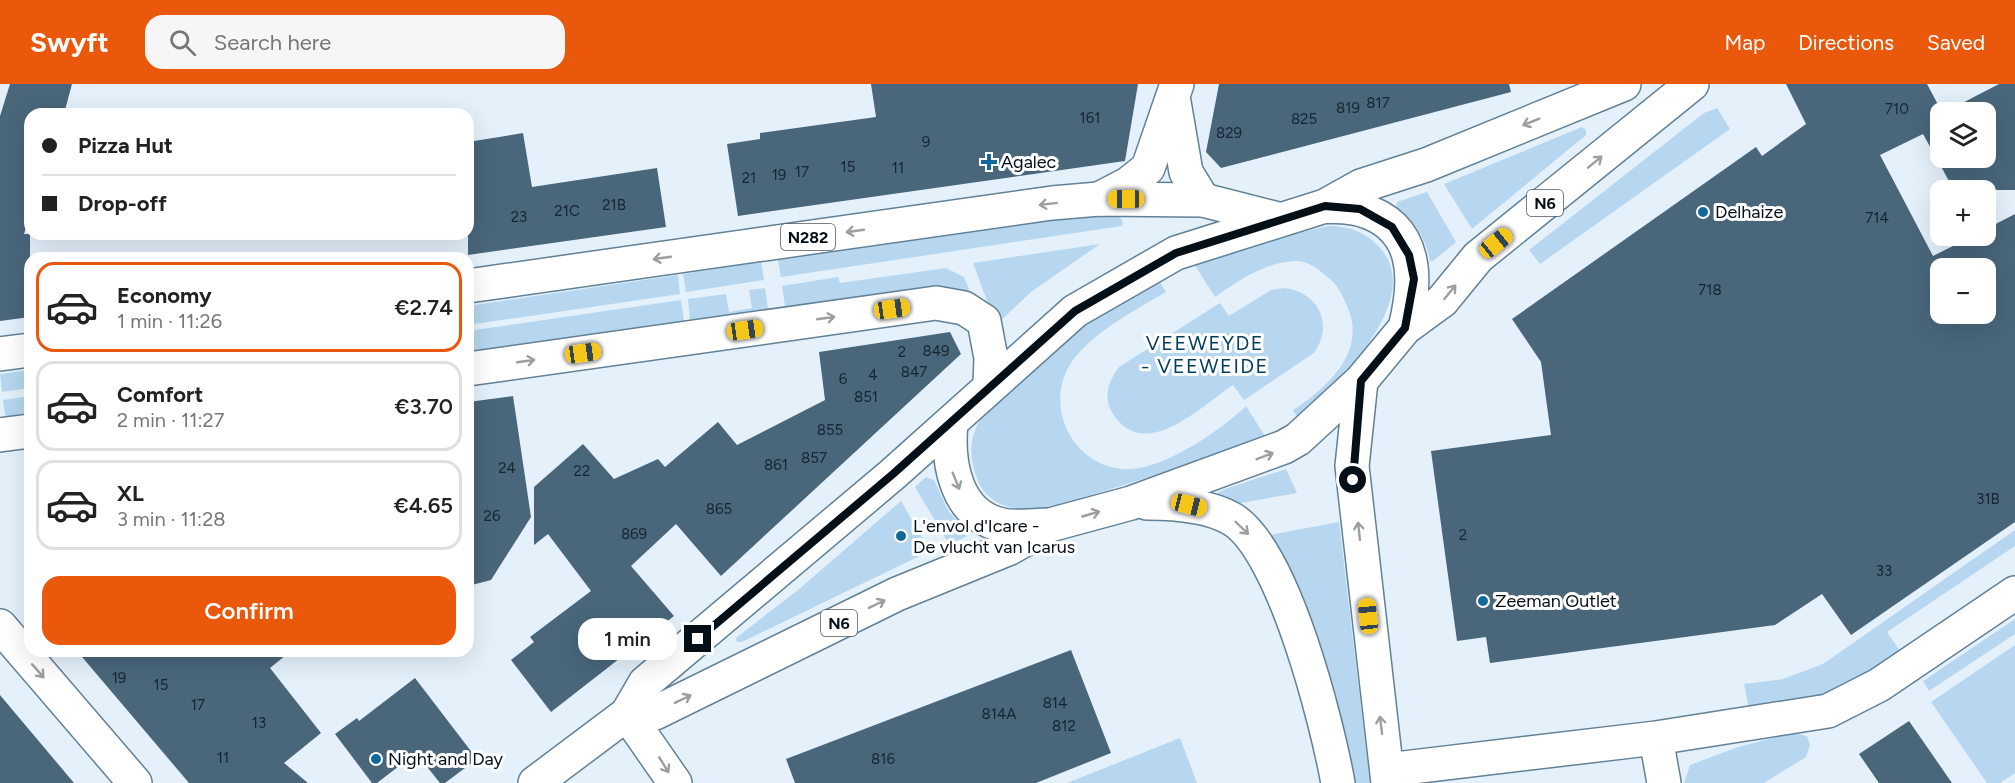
<!DOCTYPE html>
<meta charset="utf-8">
<style>
body{margin:0;font-family:Figtree,sans-serif;background:#f6f6f6;color:#222;height:100vh;display:flex;flex-direction:column;font-size:22px;white-space:nowrap}
*{box-sizing:border-box;margin:0}
p{font-size:20px;color:#767676}
.icon{flex:none;width:33px;height:33px;fill:none;stroke:currentColor;stroke-width:2;stroke-linecap:round;stroke-linejoin:round}
.map{position:relative;flex:1;overflow:hidden}
.sheet{position:absolute;left:24px;top:168px;width:450px;height:405px;display:flex;flex-direction:column;background:#fff;border-radius:18px;box-shadow:0 6px 24px #0002}
.sheet>*{flex:none}
.guide{position:absolute;left:24px;top:24px;width:450px;height:132px;border-radius:18px;box-shadow:0 6px 24px #0002;display:grid;align-content:center;height:132px;padding:0 18px;background:#fff}
.fabs{position:absolute;left:1930px;top:18px;display:grid;gap:12px}
.fabs a{display:grid;place-items:center;width:66px;height:66px;border-radius:12px;background:#fff;box-shadow:0 6px 24px #0002;font-size:30px}
.end{position:absolute;width:27px;height:27px;margin:-14px;border:8px solid #050f17;background:#fff;box-shadow:0 0 0 3px #fff}
.from{border-radius:50%}
.bubble{position:absolute;height:42px;border-radius:18px;background:#fff;box-shadow:0 6px 24px #0002;font-size:20px;font-weight:600;line-height:42px;text-align:center}
.car{position:absolute;width:18px;height:36px;margin:-18px -9px;border-radius:8px;box-shadow:0 0 4px 2px #0007;background:linear-gradient(#f5c518 24%,#345 0 40%,#f5c518 0 76%,#345 0 86%,#f5c518 0)}
.guide b{display:flex;align-items:center;gap:21px;height:57px;font-size:22px}
.guide b+b{border-top:2px solid #e0e0e0}
.guide i{width:15px;height:15px;background:#222}
ul{padding:10px 0 0;list-style:none}
li{display:flex;align-items:center;gap:18px;height:90px;margin:0 12px 9px;padding:0 6px;border:3px solid #e0e0e0;border-radius:18px}
li div{flex:1}
li b{display:block;font-size:22px}
li em{font-style:normal;font-weight:600}
li.active{border-color:#ea580c}
li>.icon{width:54px;height:54px;stroke-width:1.5}
.action{display:flex;gap:12px;margin-top:auto;padding:12px 18px}
.action a{flex:1;height:69px;border-radius:18px;background:#ea580c;color:#fff;font-size:24px;font-weight:600;line-height:69px;text-align:center}
header{display:flex;align-items:center;gap:36px;box-sizing:border-box;height:84px;padding:0 30px;background:#ea580c;color:#fff}
header strong{font-size:28px}
nav{display:flex;gap:33px;margin-inline-start:auto;font-size:21px}
.search{width:420px;height:54px;background:#f6f6f6;display:flex;align-items:center;gap:15px;box-sizing:border-box;padding:0 21px;border-radius:18px;color:#767676;font-size:22px}
.map>svg:first-child{display:block}
</style>
<header>
<strong>Swyft</strong>
<div class="search"><svg class="icon" aria-label="search" viewBox="0 0 24 24"><circle cx="10" cy="10" r="6"/><path d="M15 15l6 6"/></svg>Search here</div>
<nav><a>Map</a><a>Directions</a><a>Saved</a></nav>
</header>
<div class="map">
<svg width="2015" height="699" viewBox="0 0 2015 699">
<rect width="100%" height="100%" fill="#e4f1fb"/>
<path fill="#b6d7ef" d="M 1717,24 L 1730,45 L 1540,180 L 1529,166 L 1704,29 Z
M 1582,43 L 1586,46 L 1586,51 L 1472,145 L 1444,100 Z
M 1427,108 L 1456,158 L 1433,177 L 1430,177 C 1427,157 1413,133 1396,123 L 1397,118 Z
M 1118,130 L 1123,138 L 1122,142 L 781,193 L 778,176 L 1017,142 L 1022,133 Z
M 1328,142 C 1349,142 1367,148 1381,165 C 1425,217 1335,303 1297,333 L 1293,326 C 1327,304 1368,267 1347,222 C 1342,211 1339,203 1330,195 C 1319,186 1309,176 1294,177 C 1264,179 1239,196 1215,213 L 1194,180 L 1277,154 Z
M 1100,160 L 1031,208 L 996,241 L 973,179 Z
M 761,178 L 764,196 L 686,208 L 683,190 Z
M 946,184 L 964,193 L 974,218 L 941,210 L 931,202 L 785,222 L 782,202 L 838,193 L 840,199 Z
M 678,191 L 680,210 L 468,241 L 468,222 Z
M 1158,195 L 1166,208 C 1135,226 1101,244 1077,271 C 1040,313 1068,380 1122,385 C 1159,389 1220,347 1246,322 L 1266,354 L 1238,365 L 1044,426 C 1018,427 990,424 978,397 C 971,379 968,362 976,344 C 983,327 1003,313 1016,301 C 1045,276 1072,250 1103,228 C 1121,215 1140,206 1158,195 Z
M 765,204 L 768,225 L 690,236 L 688,215 L 726,210 L 729,228 L 752,224 L 749,206 Z
M 1285,204 C 1319,209 1334,240 1314,269 L 1244,316 L 1233,301 C 1200,323 1145,379 1113,330 C 1102,314 1109,296 1119,283 L 1220,219 L 1229,232 L 1271,206 Z
M 681,216 L 684,237 L 468,269 L 468,247 Z
M 30,286 L 30,304 L 2,308 L 0,290 Z
M 30,312 L 30,332 L 6,336 L 3,316 Z
M 1286,385 L 1297,409 L 1235,420 L 1217,412 L 1217,409 L 1225,405 Z
M 926,393 L 934,396 L 949,428 L 967,447 L 966,453 L 949,460 L 915,403 Z
M 901,417 L 930,467 L 742,558 L 737,558 L 736,554 L 798,506 Z
M 1339,438 L 1370,699 L 1354,699 L 1284,479 L 1270,451 Z
M 2015,446 L 2015,462 L 1887,548 L 1900,567 L 1867,591 L 1826,611 L 1750,630 L 1744,600 L 1783,595 L 1823,580 Z
M 2015,535 L 2015,550 L 1929,607 L 1923,597 Z
M 2015,561 L 2015,689 L 2000,699 L 1987,699 L 1931,618 Z
M 1793,649 L 1807,652 L 1810,661 L 1806,673 L 1764,699 L 1684,699 L 1690,681 L 1738,663 Z
M 1180,654 L 1197,699 L 1067,699 Z"/>
<path fill="#49667b" fill-rule="evenodd" d="M 10,0 L 72,0 L 64,30 L 30,30 L 30,129 L 24,150 L 30,150 L 30,233 L 0,237 L 0,32 Z
M 871,0 L 1138,0 L 1125,77 L 738,132 L 727,60 L 760,55 L 760,49 L 876,33 Z
M 1219,0 L 1509,0 L 1511,8 L 1221,84 L 1206,68 Z
M 1786,0 L 1927,0 L 1942,28 L 1941,74 L 1986,74 L 1986,28 L 1945,28 L 1999,0 L 2015,0 L 2015,106 L 1954,106 L 1923,50 L 1880,71 L 1933,172 L 1973,152 L 1986,152 L 1986,145 L 2015,130 L 2015,438 L 1851,551 L 1822,510 L 1775,541 L 1490,579 L 1486,553 L 1457,557 L 1431,367 L 1551,351 L 1541,278 L 1512,235 L 1756,63 L 1762,72 L 1806,40 ZM 1941,184 L 1986,184 L 1986,230 L 1941,230 Z
M 523,49 L 532,103 L 657,84 L 666,143 L 468,171 L 468,58 Z
M 950,248 L 961,270 L 721,492 L 676,440 L 631,482 L 674,532 L 551,628 L 511,576 L 534,558 L 530,553 L 591,507 L 548,450 L 534,461 L 534,403 L 583,360 L 614,395 L 658,375 L 665,383 L 718,338 L 737,361 L 825,316 L 819,268 Z
M 513,312 L 531,433 L 491,496 L 468,502 L 468,318 Z
M 1071,566 L 1111,669 L 1036,699 L 795,699 L 786,675 Z
M 77,567 L 291,567 L 270,584 L 321,649 L 284,679 L 308,699 L 189,699 Z
M 415,594 L 477,675 L 445,699 L 440,699 L 416,669 L 377,699 L 372,699 L 335,650 L 357,634 L 359,637 Z
M 0,611 L 74,699 L 0,699 Z
M 1909,637 L 1952,699 L 1879,699 L 1859,670 Z"/>
<g fill="none" stroke-linecap="round" stroke-linejoin="round">
<g stroke="#628096" stroke-width="36">
<path id="minor" d="M 1174,18 L 1186,88 L 1203,116
M 1099,115 L 1128,100 L 1148,84 L 1177,0
M 0,542 L 135,699
M 627,630 L 675,699
M 1656,654 L 1664,699
M 1387,686 L 1656,654 L 1828,627 L 1879,601 L 2015,509"/>
</g>
<g stroke="#628096" stroke-width="36">
<path id="primary" d="M 1325,122 C 1336,123 1350,122 1362,126 C 1419,143 1417,197 1405,244
M 468,202 L 1052,119 L 1099,115 L 1203,116 L 1278,135
M 0,270 L 30,266
M 468,285 L 936,219 L 964,224 L 984,237 L 991,274 L 990,300
M 1361,297 L 1352,382 L 1388,699
M 951,339 C 947,378 955,431 1002,441 C 1016,444 1034,441 1048,441
M 0,351 L 30,347
M 1147,419 C 1174,419 1208,421 1232,435 C 1284,466 1327,639 1338,699
M 627,630 L 655,629 L 897,510 L 1010,464 L 1050,441 L 1131,419 L 1284,363 L 1298,355 L 1361,297 L 1405,244 L 1442,217 L 1478,173 L 1692,0
M 535,699 L 627,630 L 645,599 L 893,390 L 1075,227 L 1176,169 L 1325,122 L 1361,102 L 1426,81 L 1624,0"/>
</g>
<use href="#minor" stroke="#fff" stroke-width="33"/>
<use href="#primary" stroke="#fff" stroke-width="33"/>
</g>
<defs><path id="oneway-shaft" d="M-6 0H5M1.5-3L5.5 0L1.5 3" fill="none" stroke-width="1.6" stroke-linecap="round" stroke-linejoin="round" transform="scale(1.5)"/></defs>
<g stroke="#9b9fa2">
<use href="#oneway-shaft" transform="translate(1531 38) rotate(158)"/>
<use href="#oneway-shaft" transform="translate(1595 78) rotate(-39)"/>
<use href="#oneway-shaft" transform="translate(1048 120) rotate(173)"/>
<use href="#oneway-shaft" transform="translate(855 147) rotate(172)"/>
<use href="#oneway-shaft" transform="translate(662 174) rotate(172)"/>
<use href="#oneway-shaft" transform="translate(1450 208) rotate(-51)"/>
<use href="#oneway-shaft" transform="translate(826 234) rotate(-8)"/>
<use href="#oneway-shaft" transform="translate(526 277) rotate(-8)"/>
<use href="#oneway-shaft" transform="translate(1265 372) rotate(-21)"/>
<use href="#oneway-shaft" transform="translate(956 397) rotate(68)"/>
<use href="#oneway-shaft" transform="translate(1091 430) rotate(-16)"/>
<use href="#oneway-shaft" transform="translate(1242 444) rotate(44)"/>
<use href="#oneway-shaft" transform="translate(1359 447) rotate(-96)"/>
<use href="#oneway-shaft" transform="translate(877 520) rotate(-26)"/>
<use href="#oneway-shaft" transform="translate(38 587) rotate(49)"/>
<use href="#oneway-shaft" transform="translate(683 615) rotate(-26)"/>
<use href="#oneway-shaft" transform="translate(1381 641) rotate(-97)"/>
<use href="#oneway-shaft" transform="translate(664 681) rotate(58)"/>
</g>
<g fill="none" stroke-linecap="round" stroke-linejoin="round">
<path stroke="#050f17" stroke-width="8" d="M 698,555 L 893,390 L 1075,227 L 1176,169 L 1325,122 L 1360,125 L 1392,143 L 1409,171 L 1414,195 L 1405,244 L 1361,297 L 1353,396"/>
</g>
<g fill="#126999" stroke="#fff" stroke-width="2">
<path d="M986 69h6v6h6v6h-6v6h-6v-6h-6v-6h6z"/>
<circle cx="1703" cy="128" r="6"/>
<circle cx="901" cy="452" r="6"/>
<circle cx="1483" cy="517" r="6"/>
<circle cx="376" cy="675" r="6"/>
</g>
<g text-anchor="middle" stroke-width="6" stroke-linejoin="round" paint-order="stroke">
<g font-size="15" fill="#162530">
<text x="1378" y="24">817</text>
<text x="1348" y="29">819</text>
<text x="1897" y="30">710</text>
<text x="1090" y="39">161</text>
<text x="1304" y="40">825</text>
<text x="1229" y="54">829</text>
<text x="926" y="63">9</text>
<text x="848" y="88">15</text>
<text x="898" y="89">11</text>
<text x="802" y="93">17</text>
<text x="779" y="96">19</text>
<text x="749" y="99">21</text>
<text x="614" y="126">21B</text>
<text x="567" y="132">21C</text>
<text x="519" y="138">23</text>
<text x="1877" y="139">714</text>
<text x="1710" y="211">718</text>
<text x="936" y="272">849</text>
<text x="902" y="273">2</text>
<text x="914" y="293">847</text>
<text x="873" y="296">4</text>
<text x="843" y="300">6</text>
<text x="866" y="318">851</text>
<text x="830" y="351">855</text>
<text x="814" y="379">857</text>
<text x="776" y="386">861</text>
<text x="507" y="389">24</text>
<text x="582" y="392">22</text>
<text x="1988" y="420">31B</text>
<text x="719" y="430">865</text>
<text x="492" y="437">26</text>
<text x="634" y="455">869</text>
<text x="1463" y="456">2</text>
<text x="1884" y="492">33</text>
<text x="119" y="599">19</text>
<text x="161" y="606">15</text>
<text x="1055" y="624">814</text>
<text x="198" y="626">17</text>
<text x="999" y="635">814A</text>
<text x="259" y="644">13</text>
<text x="1064" y="647">812</text>
<text x="223" y="679">11</text>
<text x="883" y="680">816</text>
</g>
<g fill="#fff" stroke="#50575d" stroke-width="1.5">
<rect x="1527" y="106" width="36" height="26" rx="4.5"/>
<rect x="781" y="140" width="54" height="26" rx="4.5"/>
<rect x="821" y="526" width="36" height="26" rx="4.5"/>
</g>
<g font-size="16" font-weight="bold" fill="#050f17">
<text x="1545" y="125">N6</text>
<text x="808" y="159">N282</text>
<text x="839" y="545">N6</text>
</g>
<g font-size="18" fill="#050f17" stroke="#fff" text-anchor="start">
<text x="1001" y="84">Agalec</text>
<text x="1715" y="134">Delhaize</text>
<text x="913" y="448">L'envol d'Icare -<tspan x="913" dy="21">De vlucht van Icarus</tspan></text>
<text x="1495" y="523">Zeeman Outlet</text>
<text x="388" y="681">Night and Day</text>
</g>
<g font-size="20" letter-spacing="1.5" fill="#003d5e" stroke="#fff">
<text x="1205" y="266">VEEWEYDE<tspan x="1205" dy="23">- VEEWEIDE</tspan></text>
</g>
</g>
</svg>
<div class="fabs">
<a><svg class="icon" aria-label="layers" viewBox="0 0 24 24"><path d="M12 4l9 5-9 5-9-5zM3 14l9 5 9-5"/></svg></a>
<a>+</a>
<a>−</a>
</div>
<i class="end from" style="left:1353px;top:396px"></i>
<i class="end" style="left:698px;top:555px"></i>
<div class="bubble" style="left:578px;top:534px;width:99px">1 min</div>
<i class="car" style="left:1126px;top:115px;rotate:270deg"></i>
<i class="car" style="left:1496px;top:159px;rotate:51deg"></i>
<i class="car" style="left:892px;top:225px;rotate:82deg"></i>
<i class="car" style="left:745px;top:246px;rotate:82deg"></i>
<i class="car" style="left:583px;top:269px;rotate:82deg"></i>
<i class="car" style="left:1189px;top:421px;rotate:104deg"></i>
<i class="car" style="left:1368px;top:532px;rotate:354deg"></i>
<div class="guide">
<b><i class="from"></i>Pizza Hut</b>
<b><i></i>Drop-off</b>
</div>
<section class="sheet">
<ul>
<li class="active"><svg class="icon" aria-label="car" viewBox="0 0 24 24"><path d="M5 17H2v-5l4-1 3-4h7l3 4 3 1v5h-3M9 17h6M6 11h13"/><circle cx="7" cy="17" r="2"/><circle cx="17" cy="17" r="2"/></svg><div><b>Economy</b><p>1 min · 11:26</p></div><em>€2.74</em></li>
<li><svg class="icon" aria-label="car" viewBox="0 0 24 24"><path d="M5 17H2v-5l4-1 3-4h7l3 4 3 1v5h-3M9 17h6M6 11h13"/><circle cx="7" cy="17" r="2"/><circle cx="17" cy="17" r="2"/></svg><div><b>Comfort</b><p>2 min · 11:27</p></div><em>€3.70</em></li>
<li><svg class="icon" aria-label="car" viewBox="0 0 24 24"><path d="M5 17H2v-5l4-1 3-4h7l3 4 3 1v5h-3M9 17h6M6 11h13"/><circle cx="7" cy="17" r="2"/><circle cx="17" cy="17" r="2"/></svg><div><b>XL</b><p>3 min · 11:28</p></div><em>€4.65</em></li>
</ul>
<div class="action"><a>Confirm</a></div>
</section>
</div>
